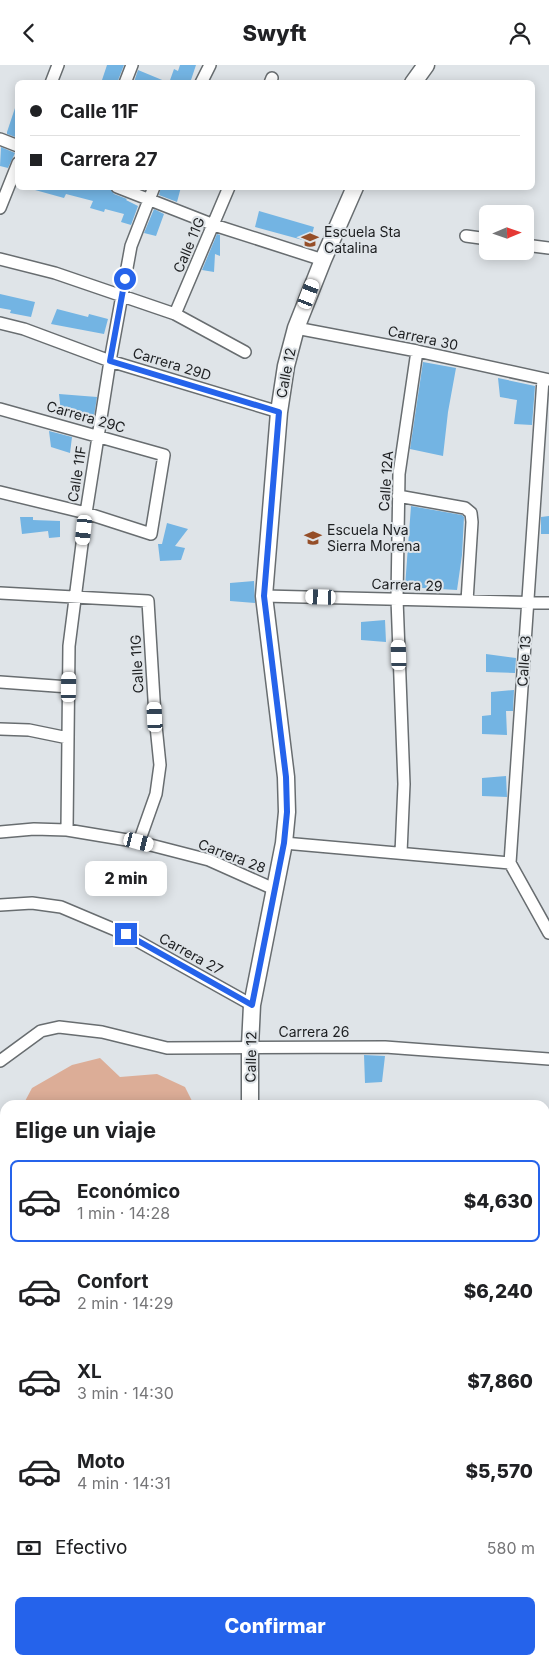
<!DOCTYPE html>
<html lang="es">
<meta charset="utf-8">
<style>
body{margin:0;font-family:Inter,sans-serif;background:#f2f2f2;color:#202124;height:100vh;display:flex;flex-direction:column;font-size:19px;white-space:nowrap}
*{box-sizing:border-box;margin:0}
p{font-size:16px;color:#757577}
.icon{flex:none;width:28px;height:28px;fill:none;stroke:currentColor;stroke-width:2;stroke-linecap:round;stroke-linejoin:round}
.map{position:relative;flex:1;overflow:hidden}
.panel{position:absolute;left:0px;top:1035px;width:550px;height:565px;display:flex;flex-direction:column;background:#fff;border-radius:15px 15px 0 0;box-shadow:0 2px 12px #0003}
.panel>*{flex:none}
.guide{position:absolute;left:15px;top:15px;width:520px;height:110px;border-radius:8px;box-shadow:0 2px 12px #0003;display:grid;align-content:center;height:110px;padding:0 15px;background:#fff}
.needle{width:32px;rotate:88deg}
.tools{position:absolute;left:479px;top:140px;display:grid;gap:10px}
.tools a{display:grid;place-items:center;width:55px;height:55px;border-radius:8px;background:#fff;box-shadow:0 2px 12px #0003;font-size:25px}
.end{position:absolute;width:22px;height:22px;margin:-11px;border:6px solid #2563eb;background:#fff;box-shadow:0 0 0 2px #fff}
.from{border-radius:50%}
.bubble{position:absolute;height:35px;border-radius:8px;background:#fff;box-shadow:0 2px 12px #0003;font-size:16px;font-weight:800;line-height:35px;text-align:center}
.car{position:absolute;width:15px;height:30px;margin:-15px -8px;border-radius:6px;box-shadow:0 0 4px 1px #0007;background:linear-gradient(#fff 24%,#345 0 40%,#fff 0 76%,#345 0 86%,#fff 0)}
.guide b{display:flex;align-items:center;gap:18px;height:48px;font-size:19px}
.guide b+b{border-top:1px solid #e0e0e0}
.guide i{width:12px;height:12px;background:#202124}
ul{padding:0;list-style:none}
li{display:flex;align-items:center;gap:15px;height:82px;margin:0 10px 8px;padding:0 5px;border:2px solid transparent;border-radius:8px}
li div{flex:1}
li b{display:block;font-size:19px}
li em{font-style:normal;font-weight:800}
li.current{border-color:#2563eb}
li>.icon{width:45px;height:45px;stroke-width:1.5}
h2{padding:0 15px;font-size:22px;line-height:60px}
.pay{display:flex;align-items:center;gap:12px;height:55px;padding:0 15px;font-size:19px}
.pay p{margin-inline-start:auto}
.action{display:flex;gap:10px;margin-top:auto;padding:10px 15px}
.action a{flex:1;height:58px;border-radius:8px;background:#2563eb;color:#fff;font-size:20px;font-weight:800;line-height:58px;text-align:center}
header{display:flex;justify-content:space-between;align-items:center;height:65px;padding:0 15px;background:#fff;font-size:22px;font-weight:800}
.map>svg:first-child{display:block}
</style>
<header><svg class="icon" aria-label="back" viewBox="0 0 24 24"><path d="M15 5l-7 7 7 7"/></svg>Swyft<svg class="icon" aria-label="person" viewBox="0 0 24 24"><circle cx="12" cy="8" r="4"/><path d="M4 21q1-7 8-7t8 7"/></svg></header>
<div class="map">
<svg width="549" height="1600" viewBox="0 0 549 1600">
<rect width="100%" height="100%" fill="#dfe4e8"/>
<path fill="#dcad97" d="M 100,993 L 120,1012 L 157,1009 L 185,1022 L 194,1040 L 23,1040 L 32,1023 L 72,1000 Z
M 5,1067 L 5,1138 L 0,1134 L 0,1072 Z
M 545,1322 L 549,1325 L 549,1419 L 545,1420 L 545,1376 L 547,1368 L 545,1368 Z"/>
<path fill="#73b4e3" d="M 107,0 L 124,0 L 117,18 L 101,18 Z
M 180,0 L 196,0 L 190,18 L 169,18 L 174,4 L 178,6 Z
M 138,5 L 167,17 L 167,18 L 134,17 Z
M 16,40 L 18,40 L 18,73 L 7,69 L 7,67 Z
M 1,82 L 15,88 L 8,103 L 0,101 Z
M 36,122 L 110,122 L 114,129 L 127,134 L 126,135 L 138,141 L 131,160 L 121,157 L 124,149 L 105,144 L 104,147 L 90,143 L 93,136 L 66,129 L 64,133 L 35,125 Z
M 161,122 L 181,122 L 177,137 L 159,130 Z
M 154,144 L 164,149 L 156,171 L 144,168 Z
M 259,146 L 314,162 L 310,177 L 255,162 Z
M 217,169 L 220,170 L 220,191 L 215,189 L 214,207 L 202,205 Z
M 0,229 L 35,237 L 31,252 L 10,248 L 11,245 L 0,243 Z
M 57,244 L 88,252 L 89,249 L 108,254 L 104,269 L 51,259 Z
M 423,297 L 456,303 L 448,347 L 443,391 L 410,384 Z
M 498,313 L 535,321 L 532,360 L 514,359 L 517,335 L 500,332 Z
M 59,329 L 97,332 L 94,351 L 61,347 Z
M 49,366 L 72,372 L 70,388 L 51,382 Z
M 411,441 L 462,450 L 464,452 L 462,490 L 457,525 L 405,522 Z
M 549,451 L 549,469 L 541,469 L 541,452 Z
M 20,452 L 33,452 L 33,455 L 60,456 L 60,472 L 49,473 L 48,466 L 22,469 Z
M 167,458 L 188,464 L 175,481 L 185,483 L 181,495 L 160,496 L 158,479 L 162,479 Z
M 254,516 L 255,538 L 230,536 L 230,518 Z
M 385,555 L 386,577 L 361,575 L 361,557 Z
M 486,589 L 516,593 L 515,608 L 486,607 Z
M 514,625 L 513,646 L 506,646 L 507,670 L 482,669 L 482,651 L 491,650 L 491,627 Z
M 506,711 L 507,732 L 482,731 L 482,713 Z
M 364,990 L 385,991 L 382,1017 L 365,1018 Z"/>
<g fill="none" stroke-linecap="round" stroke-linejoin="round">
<g stroke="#686d70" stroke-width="14">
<path id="street" d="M 51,18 L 58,0
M 125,18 L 132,0
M 201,18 L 210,0
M 270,18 L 272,13
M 0,74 L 18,81
M 117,122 L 214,160 L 323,195
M 0,143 L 18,98
M 466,171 L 488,174
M 525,180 L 549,183
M 0,194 L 55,208 L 175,249 L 245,287
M 175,249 L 229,122
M 0,258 L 24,264 L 110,296 L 279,347
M 296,263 L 417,286 L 549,315
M 543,314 L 510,798 L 549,868
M 0,344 L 164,390 L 151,469 L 86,448 L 0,427
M 398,431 L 465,443 L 471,448 L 472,457 L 467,536
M 0,528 L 148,536 L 155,651 L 160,700 L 156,729 L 139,777
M 264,531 L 549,538
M 0,617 L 69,622
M 0,664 L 29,665 L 68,673
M 67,765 L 69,581 L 86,448 L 110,296 L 131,181 L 154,122
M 0,767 L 34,764 L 67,765 L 139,777 L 209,795 L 274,824
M 284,778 L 510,798
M 401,788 L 404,719 L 397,534 L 399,409 L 417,286
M 0,840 L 32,838 L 61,842 L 125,869 L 252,940
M 0,996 L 41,966 L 59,962 L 102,967 L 167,983 L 385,982 L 549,994
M 545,1099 L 549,1097
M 545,1281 L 549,1286
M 0,1397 L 5,1399
M 545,1438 L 549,1433
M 545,1500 L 549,1497
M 0,1516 L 5,1515
M 545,1543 L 549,1552
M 61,1595 L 61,1600
M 247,1595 L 248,1600
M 367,1600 L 380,1595
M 436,1600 L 438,1595"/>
</g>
<g stroke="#686d70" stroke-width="19">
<path id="secondary" d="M 413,18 L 426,0
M 250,1040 L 250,981 L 252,940 L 284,778 L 287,747 L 286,712 L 264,531 L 279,347 L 286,301 L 296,263 L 323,195 L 355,122
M 0,1198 L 5,1206
M 475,1595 L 476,1600"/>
</g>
<use href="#street" stroke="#fff" stroke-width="11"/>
<use href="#secondary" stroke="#fff" stroke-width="16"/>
</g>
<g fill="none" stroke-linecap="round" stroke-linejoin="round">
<path stroke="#2563eb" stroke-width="6" d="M 125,214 L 110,296 L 279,347 L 264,531 L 286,712 L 287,747 L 284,778 L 252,940 L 126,869"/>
</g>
<defs>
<g id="school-bare" transform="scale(1.35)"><path d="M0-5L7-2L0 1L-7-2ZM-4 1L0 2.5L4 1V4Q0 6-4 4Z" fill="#954e28" stroke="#dfe4e8" stroke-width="2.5" paint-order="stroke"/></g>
</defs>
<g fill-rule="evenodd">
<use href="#school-bare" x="310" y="175"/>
<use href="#school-bare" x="313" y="473"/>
</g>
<g text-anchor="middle" stroke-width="4" stroke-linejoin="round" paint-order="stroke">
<g font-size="14" fill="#1d1f21" stroke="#dfe4e8" text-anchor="start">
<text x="324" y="172">Escuela Sta<tspan x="324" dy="16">Catalina</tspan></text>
<text x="327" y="470">Escuela Nva<tspan x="327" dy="16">Sierra Morena</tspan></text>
</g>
<g font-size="14" fill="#1d1f21" stroke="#dfe4e8">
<text transform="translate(189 180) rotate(-67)" y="5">Calle 11G</text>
<text transform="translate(423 273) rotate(12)" y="5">Carrera 30</text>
<text transform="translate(172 299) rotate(17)" y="5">Carrera 29D</text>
<text transform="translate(286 308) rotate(-79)" y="5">Calle 12</text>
<text transform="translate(86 352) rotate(16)" y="5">Carrera 29C</text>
<text transform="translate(77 409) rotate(-81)" y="5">Calle 11F</text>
<text transform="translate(386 416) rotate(-86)" y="5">Calle 12A</text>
<text transform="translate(407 520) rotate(2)" y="5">Carrera 29</text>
<text transform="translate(524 596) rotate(-86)" y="5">Calle 13</text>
<text transform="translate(137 599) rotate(-93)" y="5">Calle 11G</text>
<text transform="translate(232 791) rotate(21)" y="5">Carrera 28</text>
<text transform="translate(191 889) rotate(29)" y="5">Carrera 27</text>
<text x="314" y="972">Carrera 26</text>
<text transform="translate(251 992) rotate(-89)" y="5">Calle 12</text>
</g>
</g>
</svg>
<div class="tools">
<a><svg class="needle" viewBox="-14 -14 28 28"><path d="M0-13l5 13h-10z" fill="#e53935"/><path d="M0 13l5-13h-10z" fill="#757577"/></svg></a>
</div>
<i class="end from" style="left:125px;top:214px"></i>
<i class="end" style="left:126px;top:869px"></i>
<div class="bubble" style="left:85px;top:796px;width:82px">2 min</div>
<i class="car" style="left:309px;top:229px;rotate:21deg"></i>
<i class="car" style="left:84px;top:465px;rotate:186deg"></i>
<i class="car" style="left:321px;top:532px;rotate:272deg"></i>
<i class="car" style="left:399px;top:590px;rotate:358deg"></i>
<i class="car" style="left:69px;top:622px;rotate:1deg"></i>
<i class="car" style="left:155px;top:652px;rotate:357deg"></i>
<i class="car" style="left:139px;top:777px;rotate:104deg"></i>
<div class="guide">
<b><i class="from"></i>Calle 11F</b>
<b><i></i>Carrera 27</b>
</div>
<section class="panel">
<h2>Elige un viaje</h2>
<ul>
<li class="current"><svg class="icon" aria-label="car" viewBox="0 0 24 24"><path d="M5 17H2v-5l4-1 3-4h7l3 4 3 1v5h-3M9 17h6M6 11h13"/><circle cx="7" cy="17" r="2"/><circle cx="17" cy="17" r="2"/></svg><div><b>Económico</b><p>1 min · 14:28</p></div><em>$4,630</em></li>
<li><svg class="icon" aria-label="car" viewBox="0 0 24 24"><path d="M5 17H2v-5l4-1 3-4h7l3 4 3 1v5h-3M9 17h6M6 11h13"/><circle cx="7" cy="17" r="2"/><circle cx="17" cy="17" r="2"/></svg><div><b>Confort</b><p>2 min · 14:29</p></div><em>$6,240</em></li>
<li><svg class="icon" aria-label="car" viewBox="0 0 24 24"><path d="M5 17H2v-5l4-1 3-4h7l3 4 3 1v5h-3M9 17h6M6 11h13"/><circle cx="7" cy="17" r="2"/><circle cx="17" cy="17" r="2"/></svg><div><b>XL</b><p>3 min · 14:30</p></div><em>$7,860</em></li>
<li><svg class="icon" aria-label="car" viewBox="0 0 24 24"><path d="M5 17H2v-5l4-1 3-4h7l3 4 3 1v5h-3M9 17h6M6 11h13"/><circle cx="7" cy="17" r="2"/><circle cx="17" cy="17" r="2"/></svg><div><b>Moto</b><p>4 min · 14:31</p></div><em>$5,570</em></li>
</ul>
<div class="pay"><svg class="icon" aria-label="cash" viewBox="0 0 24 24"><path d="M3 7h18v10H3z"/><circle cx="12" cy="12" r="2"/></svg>Efectivo<p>580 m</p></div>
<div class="action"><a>Confirmar</a></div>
</section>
</div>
